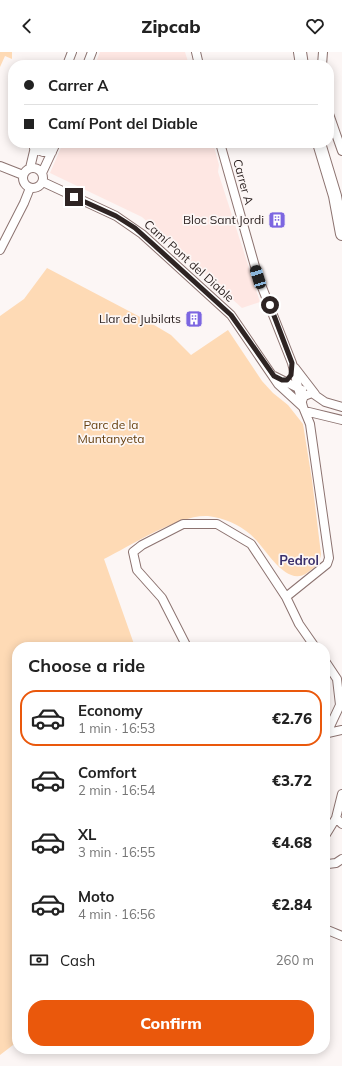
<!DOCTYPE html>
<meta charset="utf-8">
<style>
body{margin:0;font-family:Mulish,sans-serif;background:#f2f2f2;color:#222;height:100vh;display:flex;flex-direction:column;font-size:15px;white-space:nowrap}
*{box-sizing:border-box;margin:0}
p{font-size:13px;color:#767676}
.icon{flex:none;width:22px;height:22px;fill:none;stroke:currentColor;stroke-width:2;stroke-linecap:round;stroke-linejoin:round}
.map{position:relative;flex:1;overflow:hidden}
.sheet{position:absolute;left:12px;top:590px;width:318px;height:412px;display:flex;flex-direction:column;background:#fff;border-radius:16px;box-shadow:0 2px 10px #0003}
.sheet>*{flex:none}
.banner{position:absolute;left:8px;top:8px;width:326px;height:88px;border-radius:16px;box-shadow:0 2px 10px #0003;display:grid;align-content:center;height:88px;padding:0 16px;background:#fff}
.end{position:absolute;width:18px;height:18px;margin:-9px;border:5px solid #2e2423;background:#fff;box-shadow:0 0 0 2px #fff}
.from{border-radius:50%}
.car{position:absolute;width:12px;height:24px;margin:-12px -6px;border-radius:5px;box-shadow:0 0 3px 1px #0007;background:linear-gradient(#222 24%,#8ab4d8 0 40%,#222 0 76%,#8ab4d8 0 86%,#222 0)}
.banner b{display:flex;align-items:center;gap:14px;height:38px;font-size:15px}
.banner b+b{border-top:1px solid #e0e0e0}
.banner i{width:10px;height:10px;background:#222}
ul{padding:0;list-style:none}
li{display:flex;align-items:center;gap:12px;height:56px;margin:0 8px 6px;padding:0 8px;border:2px solid transparent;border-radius:16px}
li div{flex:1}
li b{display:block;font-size:15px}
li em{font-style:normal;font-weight:800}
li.current{border-color:#ea580c}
li>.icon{width:36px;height:36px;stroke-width:1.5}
h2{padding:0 16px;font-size:18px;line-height:48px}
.pay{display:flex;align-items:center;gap:10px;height:44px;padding:0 16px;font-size:15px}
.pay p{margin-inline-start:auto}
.action{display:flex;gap:8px;margin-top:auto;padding:8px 16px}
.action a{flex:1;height:46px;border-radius:16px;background:#ea580c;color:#fff;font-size:16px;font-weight:800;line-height:46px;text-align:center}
header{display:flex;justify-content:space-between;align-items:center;height:52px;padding:0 16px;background:#fff;font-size:18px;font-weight:800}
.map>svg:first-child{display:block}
</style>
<header><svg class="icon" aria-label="back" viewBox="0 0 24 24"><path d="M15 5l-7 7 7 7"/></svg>Zipcab<svg class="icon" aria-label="heart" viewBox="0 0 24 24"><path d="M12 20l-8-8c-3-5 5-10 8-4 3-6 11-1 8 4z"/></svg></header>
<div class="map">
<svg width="342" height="1014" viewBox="0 0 342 1014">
<rect width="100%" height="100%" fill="#fcf6f5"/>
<path fill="#fee7e3" d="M 100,0 L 185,0 L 189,13 L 95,13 Z
M 63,91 L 213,91 L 219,113 L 218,120 L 260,250 L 242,256 L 142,165 L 50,121 Z"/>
<path fill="#fedab5" d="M 0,0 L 12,0 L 12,7 L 5,4 L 0,15 Z
M 47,216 L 144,267 L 171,283 L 191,303 L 228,278 L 262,329 L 273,341 L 288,353 L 303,372 L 312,428 L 321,502 C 320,511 314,516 307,521 C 285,536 265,494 250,482 C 238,472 224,466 208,464 C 179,462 130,494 104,507 L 135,595 L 17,595 L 17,990 L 0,1003 L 0,264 L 24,247 Z"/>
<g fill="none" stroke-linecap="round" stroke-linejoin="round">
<g stroke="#8c7370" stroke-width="10">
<path id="street" d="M 196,0 L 199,13
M 67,13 L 72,0
M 87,13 L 92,0
M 322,13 L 323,0
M 329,62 L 342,99
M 220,91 L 258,225 L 292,311 L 303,355 L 310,372 L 329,506 L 327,512 L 286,545
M 34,96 L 43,100 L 52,100
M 0,114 L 23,123
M23 126a10 10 0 1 1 20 0a10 10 0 1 1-20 0Z
M 30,116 L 36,91
M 42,121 L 56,91
M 43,130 L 116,164 L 142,182 L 231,263 L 278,332 L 303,355
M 0,198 L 24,151 L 30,136
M 295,316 L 315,342
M 274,324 L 302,338
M 302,349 L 304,344 L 312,341 L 325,350 L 342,355
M 309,360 L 342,368
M 187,595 L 162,546 L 137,518 L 133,500 L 142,493 L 183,472 L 217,472 L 251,492 L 286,545 L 299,572 L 315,595
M 325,609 L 337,627 L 340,653 L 325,685
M 328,681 L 342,678
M 336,766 L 342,772
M 325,784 L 336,766 L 342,742
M 328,812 L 336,811 L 342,807
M 325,877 L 342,884"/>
</g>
<g stroke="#8c7370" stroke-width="14">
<path id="secondary" d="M 300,0 L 302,13
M 319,91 L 335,144 L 342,182"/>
</g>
<use href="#street" stroke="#fff" stroke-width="8"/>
<use href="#secondary" stroke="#fff" stroke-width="12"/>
</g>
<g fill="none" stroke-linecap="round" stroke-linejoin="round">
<path stroke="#2e2423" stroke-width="5" d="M 74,145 L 116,164 L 135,176 L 154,193 L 231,263 L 274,324 L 282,328 L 287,328 L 291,323 L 292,311 L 270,253"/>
</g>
<defs>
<g id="building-square" transform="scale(0.9)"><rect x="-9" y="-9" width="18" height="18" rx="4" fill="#7c66e1" stroke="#fcf6f5"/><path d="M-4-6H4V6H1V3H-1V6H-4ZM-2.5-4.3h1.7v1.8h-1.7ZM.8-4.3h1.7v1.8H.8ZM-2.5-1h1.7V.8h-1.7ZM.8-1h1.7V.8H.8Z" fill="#fff"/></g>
</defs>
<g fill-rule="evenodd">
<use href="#building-square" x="277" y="168"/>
<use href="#building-square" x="194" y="267"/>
</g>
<g text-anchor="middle" stroke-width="3.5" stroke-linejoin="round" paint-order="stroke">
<g font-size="12" fill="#2e2423" stroke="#fcf6f5">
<text transform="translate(243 130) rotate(75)" y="4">Carrer A</text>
<text transform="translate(189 209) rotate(42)" y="4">Camí Pont del Diable</text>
</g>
<g font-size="12" fill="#2e2423" stroke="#fcf6f5" text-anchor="end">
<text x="264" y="172">Bloc Sant Jordi</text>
<text x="181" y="271">Llar de Jubilats</text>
</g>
<g font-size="12" fill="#674110" stroke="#fcf6f5">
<text x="111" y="377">Parc de la<tspan x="111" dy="14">Muntanyeta</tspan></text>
</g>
<g font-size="13" font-weight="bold" fill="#3a2f6b" stroke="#fcf6f5">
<text x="299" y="513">Pedrol</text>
</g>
</g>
</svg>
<i class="end from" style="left:270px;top:253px"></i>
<i class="end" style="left:74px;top:145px"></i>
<i class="car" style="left:258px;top:225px;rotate:343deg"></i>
<div class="banner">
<b><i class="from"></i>Carrer A</b>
<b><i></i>Camí Pont del Diable</b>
</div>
<section class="sheet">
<h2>Choose a ride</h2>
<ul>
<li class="current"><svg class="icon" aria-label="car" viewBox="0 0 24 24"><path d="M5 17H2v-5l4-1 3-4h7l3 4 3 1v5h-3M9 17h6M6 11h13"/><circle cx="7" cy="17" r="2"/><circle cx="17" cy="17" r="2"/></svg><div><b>Economy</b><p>1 min · 16:53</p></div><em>€2.76</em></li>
<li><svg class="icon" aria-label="car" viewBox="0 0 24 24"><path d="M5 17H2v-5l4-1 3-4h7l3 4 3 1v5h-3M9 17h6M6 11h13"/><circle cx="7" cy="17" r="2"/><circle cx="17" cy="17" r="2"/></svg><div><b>Comfort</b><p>2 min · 16:54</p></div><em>€3.72</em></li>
<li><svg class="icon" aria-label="car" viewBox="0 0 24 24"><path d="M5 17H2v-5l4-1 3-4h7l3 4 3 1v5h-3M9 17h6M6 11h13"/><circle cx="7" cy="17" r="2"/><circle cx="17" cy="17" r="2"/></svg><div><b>XL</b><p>3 min · 16:55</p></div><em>€4.68</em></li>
<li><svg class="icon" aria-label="car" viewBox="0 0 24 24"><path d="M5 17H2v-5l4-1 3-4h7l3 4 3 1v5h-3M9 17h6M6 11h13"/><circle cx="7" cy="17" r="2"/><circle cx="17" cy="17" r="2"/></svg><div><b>Moto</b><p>4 min · 16:56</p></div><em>€2.84</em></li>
</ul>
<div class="pay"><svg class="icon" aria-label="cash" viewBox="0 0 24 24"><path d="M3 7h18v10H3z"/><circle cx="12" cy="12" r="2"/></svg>Cash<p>260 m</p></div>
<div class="action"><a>Confirm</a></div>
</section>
</div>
